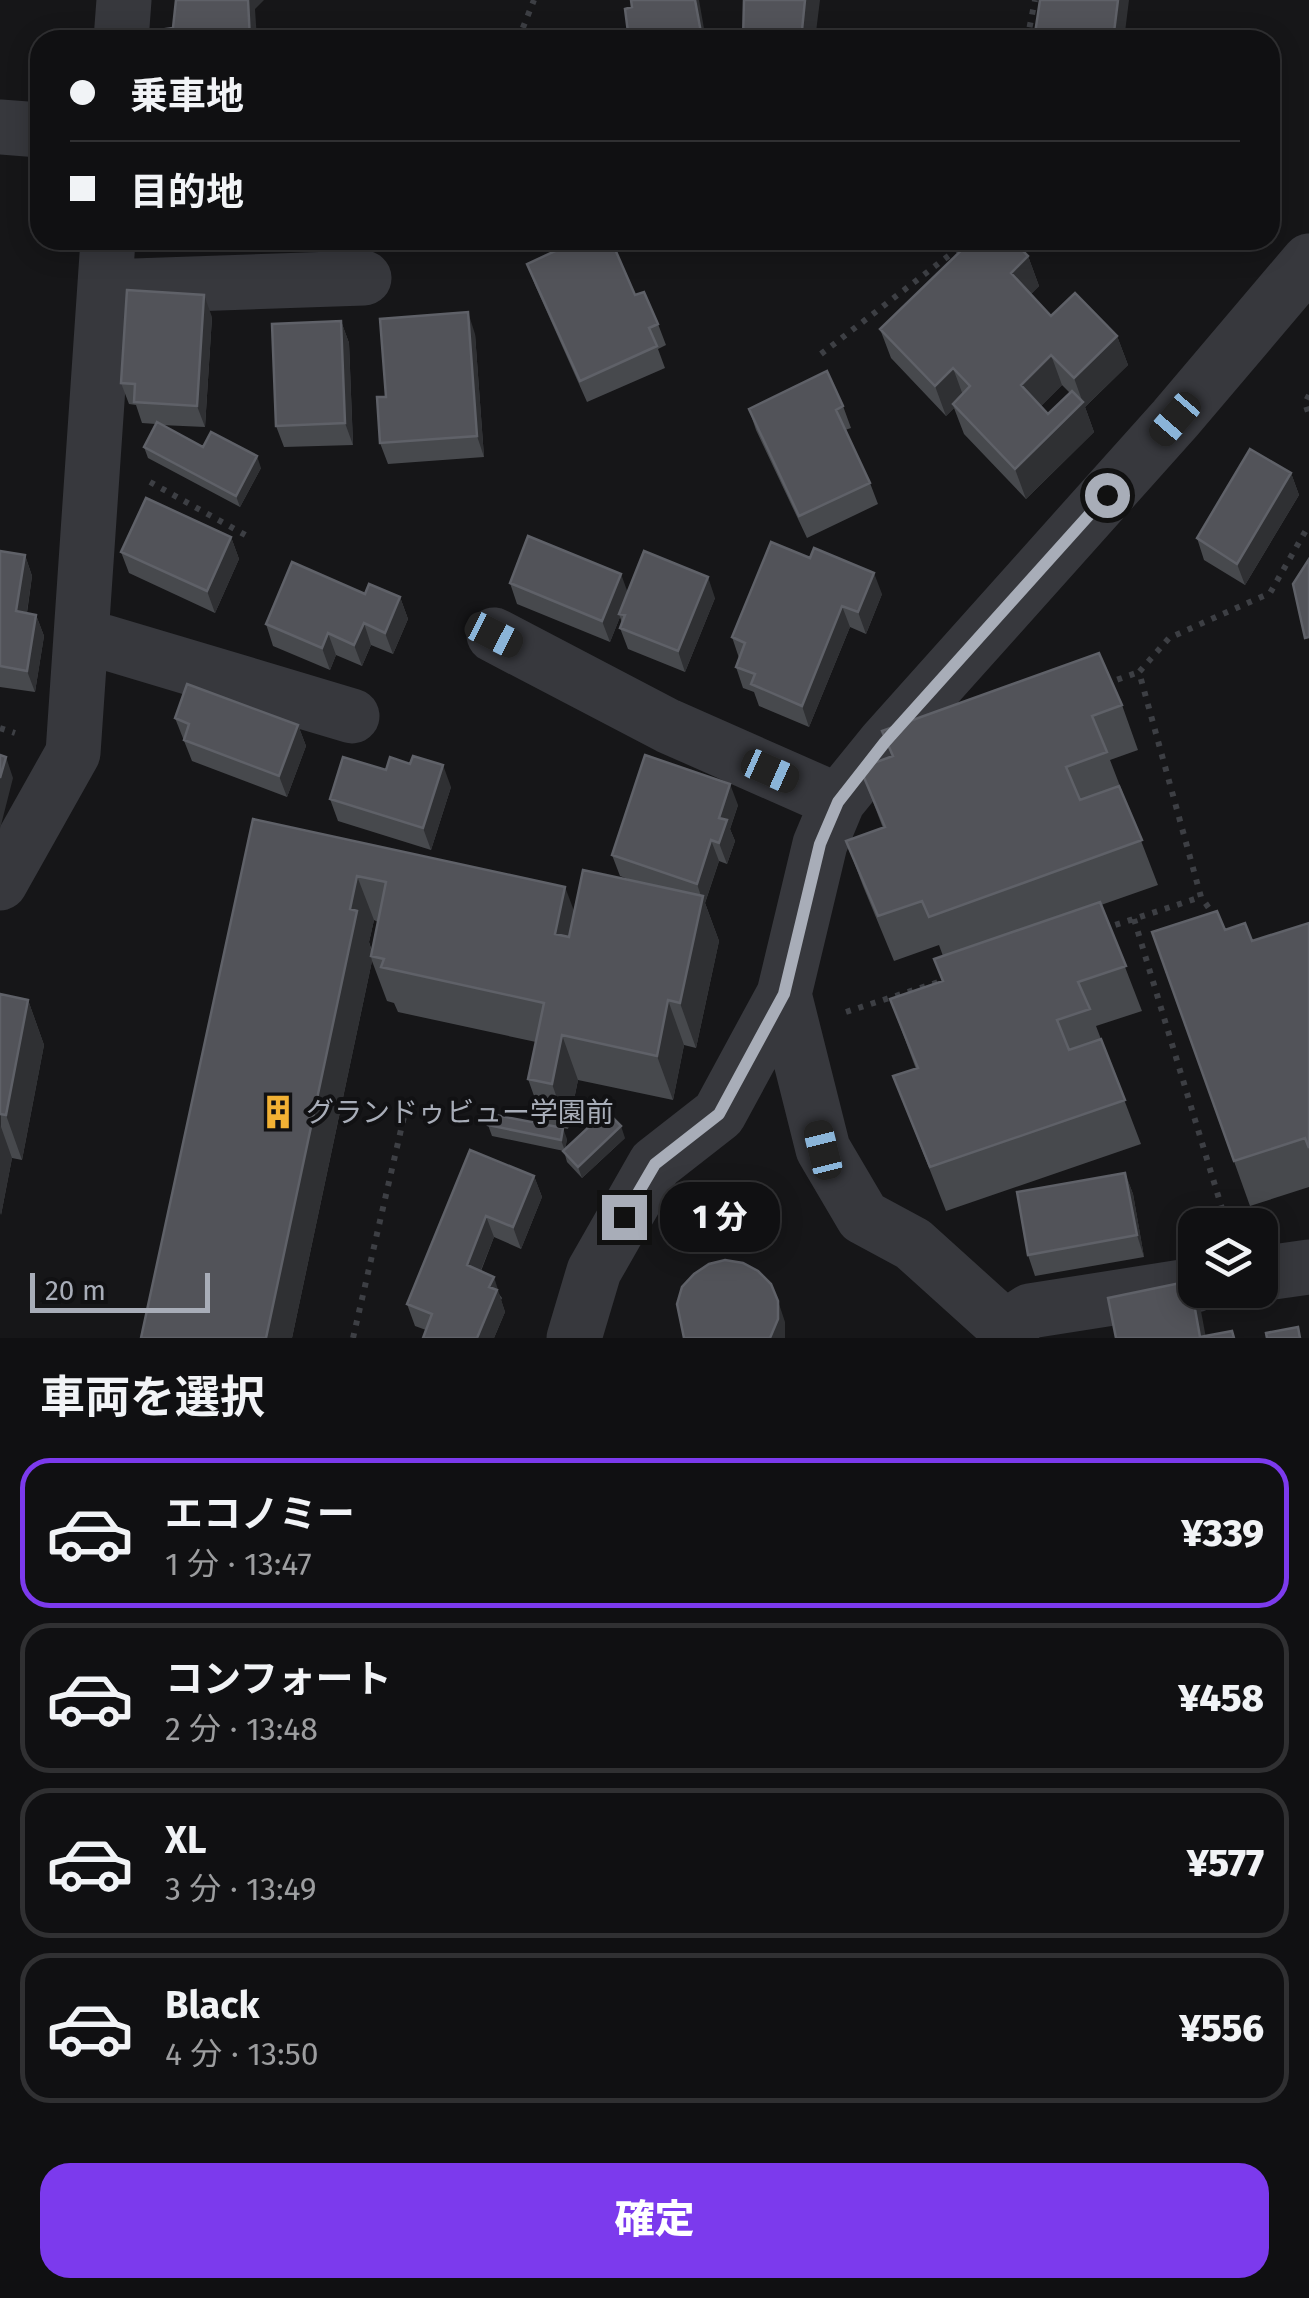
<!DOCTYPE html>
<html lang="ja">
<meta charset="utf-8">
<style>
body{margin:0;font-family:"Fira Sans","Noto Sans JP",sans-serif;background:#19191b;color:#f1f3f6;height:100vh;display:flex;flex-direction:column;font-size:38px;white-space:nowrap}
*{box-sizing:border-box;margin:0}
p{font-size:32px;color:#9c9d9f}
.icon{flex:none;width:55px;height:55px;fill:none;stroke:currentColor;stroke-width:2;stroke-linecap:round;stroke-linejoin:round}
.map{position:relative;height:1338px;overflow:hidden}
.panel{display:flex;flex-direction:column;background:#101012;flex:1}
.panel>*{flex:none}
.top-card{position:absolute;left:30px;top:30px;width:1250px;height:220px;border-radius:30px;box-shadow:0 5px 25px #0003,0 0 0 2px #303032;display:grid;align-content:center;height:220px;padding:0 40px;background:#101012}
.fabs{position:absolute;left:1178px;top:1208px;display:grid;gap:20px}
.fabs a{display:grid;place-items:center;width:100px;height:100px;border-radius:20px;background:#101012;box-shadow:0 5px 25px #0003,0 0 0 2px #303032;font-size:50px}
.scale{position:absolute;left:30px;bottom:25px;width:180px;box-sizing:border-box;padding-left:10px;border:5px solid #a8adb8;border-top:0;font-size:28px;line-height:35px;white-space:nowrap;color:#a8adb8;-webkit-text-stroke:8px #111113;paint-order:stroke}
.end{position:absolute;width:45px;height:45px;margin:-22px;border:12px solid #a8adb8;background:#111;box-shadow:0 0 0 5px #111}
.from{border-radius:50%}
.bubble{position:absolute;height:70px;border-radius:30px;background:#101012;box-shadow:0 5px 25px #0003,0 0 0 2px #303032;font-size:32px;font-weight:800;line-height:70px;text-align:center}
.car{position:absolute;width:30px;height:60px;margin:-30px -15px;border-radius:12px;box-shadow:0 0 8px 2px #0007;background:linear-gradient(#222 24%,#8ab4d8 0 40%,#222 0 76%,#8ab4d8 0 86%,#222 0)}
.top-card b{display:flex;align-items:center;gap:35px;height:95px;font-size:38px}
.top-card b+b{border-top:2px solid #303032}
.top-card i{width:25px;height:25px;background:#f1f3f6}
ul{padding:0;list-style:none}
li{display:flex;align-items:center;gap:30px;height:150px;margin:0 20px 15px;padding:0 20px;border:5px solid #303032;border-radius:30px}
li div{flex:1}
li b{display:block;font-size:38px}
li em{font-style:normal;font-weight:800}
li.on{border-color:#7c3aed}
li>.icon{width:90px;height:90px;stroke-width:1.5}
h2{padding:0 40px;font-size:45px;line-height:120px}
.button{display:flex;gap:20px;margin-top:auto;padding:20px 40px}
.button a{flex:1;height:115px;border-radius:30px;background:#7c3aed;color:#fff;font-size:40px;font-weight:800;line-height:115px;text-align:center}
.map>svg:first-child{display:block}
</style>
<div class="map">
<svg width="1309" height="1338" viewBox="0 0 1309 1338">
<rect width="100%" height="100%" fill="#161618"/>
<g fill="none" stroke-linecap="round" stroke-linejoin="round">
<path stroke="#3d3f44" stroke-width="6" stroke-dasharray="5 8" stroke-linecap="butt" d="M 518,40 L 534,0
M 1027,40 L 1035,0
M 821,354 L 969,240
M 1309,395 L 1305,403 L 1309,415
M 150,482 L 249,537
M 1105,684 L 1139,672
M 0,728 L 15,733
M 1216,918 L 1201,897 L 1139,672 L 1169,638 L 1270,593 L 1309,525
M 1134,919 L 1227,1225
M 1103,929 L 1201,897
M 846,1012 L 948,979
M 353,1338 L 406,1108"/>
<path stroke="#37383d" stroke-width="55" d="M 121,40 L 124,0
M 0,127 L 40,130
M 105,287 L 364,278
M 81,635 L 352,716
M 494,635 L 668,726 L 838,801
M 0,883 L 73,753 L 108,240
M 784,994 L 823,1149 L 863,1217 L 913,1244 L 1005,1327
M 1260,1274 L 1309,1267
M 574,1338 L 594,1271 L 655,1164 L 719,1114 L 784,994 L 820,844 L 838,801 L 885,743 L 1175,419 L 1309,261
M 1010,1338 L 1005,1327 L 1030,1311 L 1195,1285"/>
</g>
<path fill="#47494d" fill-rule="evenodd" d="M 185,240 L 226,240 L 226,243 L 187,247 Z
M 236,240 L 274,240 L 274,241 L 238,243 Z
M 1028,256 L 1039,286 L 1031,294 L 1051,316 L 1117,336 L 1128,365 L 1085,407 L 1094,432 L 1026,499 L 964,434 L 954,408 L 946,416 L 891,358 L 880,329 ZM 1062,385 L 1070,393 L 1048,414 L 1041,406 Z
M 527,264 L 635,295 L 658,324 L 666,345 L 658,349 L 665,368 L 587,402 L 535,285 Z
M 212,317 L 205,427 L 161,425 L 203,447 L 261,468 L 240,507 L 148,458 L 144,447 L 156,424 L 142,423 L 136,405 L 129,404 L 121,383 Z
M 341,321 L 349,343 L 353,445 L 284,447 L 276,426 Z
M 475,334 L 484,457 L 388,464 L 380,443 L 386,397 Z
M 843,406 L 851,428 L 845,430 L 870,483 L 878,504 L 807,538 L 756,430 L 749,409 Z
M 1291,473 L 1299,495 L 1245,585 L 1204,560 L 1197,538 Z
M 231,537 L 239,559 L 215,613 L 129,573 L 121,552 Z
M 0,551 L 25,555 L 32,576 L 27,613 L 36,615 L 44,636 L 35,692 L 0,687 Z
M 510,583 L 628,592 L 715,598 L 685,672 L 628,649 L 620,628 L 622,623 L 620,617 L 610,642 L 517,604 Z
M 365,594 L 400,597 L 408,619 L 393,654 L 371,645 L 362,666 L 336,655 L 330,670 L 273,646 L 266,624 Z
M 882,594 L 866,634 L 850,627 L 809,727 L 759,706 L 754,692 L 743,688 L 736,667 L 739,658 L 732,637 Z
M 1122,705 L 1138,750 L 1110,760 L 1158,885 L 1101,905 L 1142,1011 L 1096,1026 L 1141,1144 L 946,1211 L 893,1076 L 916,1069 L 890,999 L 942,981 L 934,959 L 943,956 L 939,945 L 894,961 L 863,886 L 846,841 L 883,828 L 860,768 L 892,757 L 882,731 Z
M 175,718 L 298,725 L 306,746 L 287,797 L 192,761 Z
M 386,770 L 451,787 L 431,850 L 338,821 L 330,799 Z
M 738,805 L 730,829 L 735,841 L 727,864 L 719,861 L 705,903 L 719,941 L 696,1048 L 684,1045 L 673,1100 L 578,1080 L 568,1129 L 544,1124 L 528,1079 L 536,1042 L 398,1012 L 394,1003 L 387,1001 L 372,961 L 292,1338 L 141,1338 L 253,819 L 574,911 L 636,882 L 620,876 L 612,855 ZM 374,920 L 378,922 L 372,951 L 369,942 Z
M 1309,923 L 1309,1187 L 1250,1206 L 1152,932 L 1225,930 L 1252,941 Z
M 0,994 L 28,1000 L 44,1045 L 22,1160 L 12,1158 L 1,1215 Z
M 488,1125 L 567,1139 L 565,1149 L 625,1138 L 582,1178 L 567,1162 L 564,1151 L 492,1136 Z
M 470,1150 L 534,1176 L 542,1197 L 521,1249 L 494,1237 L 481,1271 L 502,1298 L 501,1300 L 505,1312 L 494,1338 L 423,1338 L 426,1330 L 415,1326 L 407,1304 Z
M 1125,1173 L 1133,1194 L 1144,1257 L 1035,1276 L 1028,1255 Z"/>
<path fill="#2f3033" d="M 248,0 L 264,0 L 255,9 L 257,40 L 250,40 Z
M 695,0 L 699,0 L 706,40 L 703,40 Z
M 805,0 L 820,0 L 815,40 L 801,40 Z
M 1118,0 L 1129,0 L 1124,40 L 1113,40 Z
M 1028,256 L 1039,286 L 1021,303 L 1011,273 Z
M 204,295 L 212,317 L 205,427 L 197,406 Z
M 468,312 L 475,334 L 484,457 L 477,436 Z
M 341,321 L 349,343 L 353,445 L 345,423 Z
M 1117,336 L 1128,365 L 1085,407 L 1094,432 L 1026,499 L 1015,469 L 1083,403 L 1074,378 Z
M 1051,355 L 1062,385 L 1032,415 L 1021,385 Z
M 953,368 L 964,398 L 953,404 L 954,408 L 946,416 L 935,386 Z
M 257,456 L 261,468 L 240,507 L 236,496 Z
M 1291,473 L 1299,495 L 1245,585 L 1237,564 Z
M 231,537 L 239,559 L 215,613 L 207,591 Z
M 25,555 L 32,576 L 24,632 L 16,611 Z
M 874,573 L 882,594 L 866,634 L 858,612 Z
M 621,574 L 629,596 L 619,614 L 620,617 L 610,642 L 602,621 Z
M 708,577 L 715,598 L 685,672 L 678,651 Z
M 400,597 L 408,619 L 393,654 L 385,633 Z
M 842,606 L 850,627 L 809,727 L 802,706 Z
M 36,615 L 44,636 L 35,692 L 27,671 Z
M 364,623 L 371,645 L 362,666 L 354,645 Z
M 328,633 L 336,655 L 330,670 L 322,648 Z
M 298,725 L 306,746 L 287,797 L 279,776 Z
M 6,757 L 13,778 L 0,829 L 0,778 Z
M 443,765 L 451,787 L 431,850 L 423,828 Z
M 730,784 L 738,805 L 730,829 L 735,841 L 727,864 L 719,843 L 719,818 Z
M 711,840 L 719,861 L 705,903 L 719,941 L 696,1048 L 680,1003 L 702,899 L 697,884 Z
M 357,876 L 374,920 L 369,942 L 373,957 L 371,956 L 372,961 L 292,1338 L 266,1338 Z
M 565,887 L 582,932 L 571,979 L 555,934 Z
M 28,1000 L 44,1045 L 22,1160 L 6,1115 Z
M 668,1000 L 684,1045 L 673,1100 L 657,1056 Z
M 562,1035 L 578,1080 L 568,1129 L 552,1084 Z
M 0,1124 L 12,1158 L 1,1215 L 0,1213 Z
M 621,1126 L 625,1138 L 582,1178 L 578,1167 Z
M 563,1128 L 567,1139 L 565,1151 L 561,1140 Z
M 1125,1173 L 1133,1194 L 1144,1257 L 1137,1235 Z
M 534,1176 L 542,1197 L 521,1249 L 513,1227 Z
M 486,1216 L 494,1237 L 474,1287 L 467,1265 Z
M 494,1277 L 505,1312 L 494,1338 L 477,1338 L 489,1287 Z
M 1190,1281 L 1201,1311 L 1206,1338 L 1200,1338 Z
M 778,1301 L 785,1322 L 785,1338 L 770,1338 Z"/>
<path fill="#525359" stroke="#5f6168" stroke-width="2.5" d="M 176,0 L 248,0 L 250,40 L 151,40 L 151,31 L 173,28 Z
M 631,0 L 695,0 L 702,38 L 688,40 L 629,40 L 625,9 L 632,7 Z
M 744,0 L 805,0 L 801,40 L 743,40 Z
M 1040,0 L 1118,0 L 1113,40 L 1034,40 Z
M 579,240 L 611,240 L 635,295 L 644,292 L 658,324 L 649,328 L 657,346 L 580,381 L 527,264 Z
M 972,240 L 1012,240 L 1028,256 L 1011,273 L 1051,316 L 1075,293 L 1117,336 L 1074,378 L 1051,355 L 1021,385 L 1048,414 L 1072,391 L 1083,402 L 1015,469 L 953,404 L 970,386 L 953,368 L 935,386 L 880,329 Z
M 127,290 L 204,295 L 197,406 L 134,402 L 135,384 L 121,383 Z
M 468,312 L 477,436 L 380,443 L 377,397 L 386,397 L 380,319 Z
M 341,321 L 345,423 L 276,426 L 272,324 Z
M 827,371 L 843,406 L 836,410 L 870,483 L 799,516 L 749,409 Z
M 157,422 L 203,447 L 211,432 L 257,456 L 236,496 L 144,447 Z
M 1250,449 L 1291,473 L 1237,564 L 1197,538 Z
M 146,498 L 231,537 L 207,591 L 121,552 Z
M 528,536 L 621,574 L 602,621 L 510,583 Z
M 771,542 L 810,558 L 814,548 L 874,573 L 858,612 L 842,606 L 802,706 L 751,684 L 755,674 L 736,667 L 745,643 L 732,637 Z
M 0,551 L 25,555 L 16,611 L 36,615 L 27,671 L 0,666 Z
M 644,551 L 708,577 L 678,651 L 620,628 L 625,615 L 619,614 Z
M 1309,559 L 1309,637 L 1305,638 L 1293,584 Z
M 292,562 L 365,594 L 369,584 L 400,597 L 385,633 L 364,623 L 354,645 L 328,633 L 322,648 L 266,624 Z
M 1099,653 L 1122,705 L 1092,716 L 1107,752 L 1066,767 L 1080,800 L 1119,786 L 1142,840 L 929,917 L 922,901 L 878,916 L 846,841 L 885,827 L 860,768 L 893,756 L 882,731 Z
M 187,684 L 298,725 L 279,776 L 184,740 L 189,724 L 175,718 Z
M 0,755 L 6,757 L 0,778 Z
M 645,755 L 730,784 L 719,818 L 727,820 L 719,843 L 711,840 L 697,884 L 612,855 Z
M 413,756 L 443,765 L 423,828 L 330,799 L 343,757 L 386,770 L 390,757 L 410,764 Z
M 253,819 L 565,887 L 555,934 L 569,937 L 583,870 L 703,896 L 680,1003 L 668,1000 L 657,1056 L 562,1035 L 552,1084 L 528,1079 L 544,1003 L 381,967 L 384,959 L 371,956 L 386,882 L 357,876 L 350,909 L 357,911 L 266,1338 L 141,1338 Z
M 1100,902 L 1126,966 L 1078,982 L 1090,1009 L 1057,1020 L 1069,1050 L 1101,1039 L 1125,1100 L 930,1167 L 893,1076 L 918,1068 L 890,999 L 943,981 L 934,959 Z
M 1217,911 L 1225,930 L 1245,923 L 1252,941 L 1309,923 L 1309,1148 L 1305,1138 L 1234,1161 L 1152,932 Z
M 0,994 L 28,1000 L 6,1115 L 0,1114 Z
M 606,1111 L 621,1126 L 578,1167 L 563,1151 Z
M 490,1114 L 563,1128 L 561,1140 L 488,1125 Z
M 470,1150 L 534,1176 L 513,1227 L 486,1216 L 467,1265 L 494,1277 L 489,1287 L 497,1290 L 477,1338 L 423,1338 L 432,1314 L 407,1304 Z
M 1125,1173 L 1137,1235 L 1028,1255 L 1017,1192 Z
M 725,1260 L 743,1263 L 758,1271 L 771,1284 L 778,1301 L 778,1319 L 770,1338 L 684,1338 L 677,1304 L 682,1287 L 694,1274 L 709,1264 Z
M 1190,1281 L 1200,1337 L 1232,1331 L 1234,1338 L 1116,1338 L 1108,1298 Z
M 1298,1327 L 1300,1338 L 1267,1338 L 1266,1333 Z"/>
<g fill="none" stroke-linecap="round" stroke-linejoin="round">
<path stroke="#a8adb8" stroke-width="12" d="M 624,1217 L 655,1164 L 719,1114 L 784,994 L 820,844 L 838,802 L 885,742 L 1107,495"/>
</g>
<defs>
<g id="building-bare" transform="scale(2.7)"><path d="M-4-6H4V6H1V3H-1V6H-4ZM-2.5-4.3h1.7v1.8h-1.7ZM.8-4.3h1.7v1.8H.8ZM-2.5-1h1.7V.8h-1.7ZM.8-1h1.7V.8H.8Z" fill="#f2b134" stroke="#111113" stroke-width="2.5" paint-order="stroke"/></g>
</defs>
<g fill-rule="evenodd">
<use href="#building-bare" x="278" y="1112"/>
</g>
<g text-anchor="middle" stroke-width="8" stroke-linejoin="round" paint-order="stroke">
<g font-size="28" fill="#a8adb8" stroke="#111113" text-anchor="start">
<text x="306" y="1122">グランドゥビュー学園前</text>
</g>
</g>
</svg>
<div class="fabs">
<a><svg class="icon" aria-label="layers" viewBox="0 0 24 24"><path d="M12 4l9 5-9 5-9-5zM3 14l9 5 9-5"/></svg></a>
</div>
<div class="scale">20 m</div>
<i class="end from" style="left:1107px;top:495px"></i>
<i class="end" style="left:624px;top:1217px"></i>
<div class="bubble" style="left:660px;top:1182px;width:120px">1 分</div>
<i class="car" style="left:1175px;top:419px;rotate:221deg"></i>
<i class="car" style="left:494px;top:635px;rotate:117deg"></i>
<i class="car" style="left:770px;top:771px;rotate:114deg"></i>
<i class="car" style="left:823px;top:1150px;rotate:346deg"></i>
<div class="top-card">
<b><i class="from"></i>乗車地</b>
<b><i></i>目的地</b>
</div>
</div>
<section class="panel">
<h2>車両を選択</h2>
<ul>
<li class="on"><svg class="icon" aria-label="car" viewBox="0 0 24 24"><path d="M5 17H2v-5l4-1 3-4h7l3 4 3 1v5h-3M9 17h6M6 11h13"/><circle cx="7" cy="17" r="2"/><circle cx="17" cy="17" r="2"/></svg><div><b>エコノミー</b><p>1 分 · 13:47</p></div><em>¥339</em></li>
<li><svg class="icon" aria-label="car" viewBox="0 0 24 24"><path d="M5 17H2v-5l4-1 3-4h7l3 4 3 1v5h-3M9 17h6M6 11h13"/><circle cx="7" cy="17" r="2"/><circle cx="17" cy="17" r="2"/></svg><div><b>コンフォート</b><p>2 分 · 13:48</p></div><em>¥458</em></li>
<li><svg class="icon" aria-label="car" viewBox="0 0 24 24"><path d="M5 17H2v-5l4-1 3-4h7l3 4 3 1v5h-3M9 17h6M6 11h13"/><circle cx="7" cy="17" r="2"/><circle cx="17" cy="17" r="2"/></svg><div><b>XL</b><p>3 分 · 13:49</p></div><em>¥577</em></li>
<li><svg class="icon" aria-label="car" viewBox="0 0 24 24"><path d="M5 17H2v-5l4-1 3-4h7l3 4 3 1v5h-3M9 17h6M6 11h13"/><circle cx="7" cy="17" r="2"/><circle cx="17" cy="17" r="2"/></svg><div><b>Black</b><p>4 分 · 13:50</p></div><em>¥556</em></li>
</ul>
<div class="button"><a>確定</a></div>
</section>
